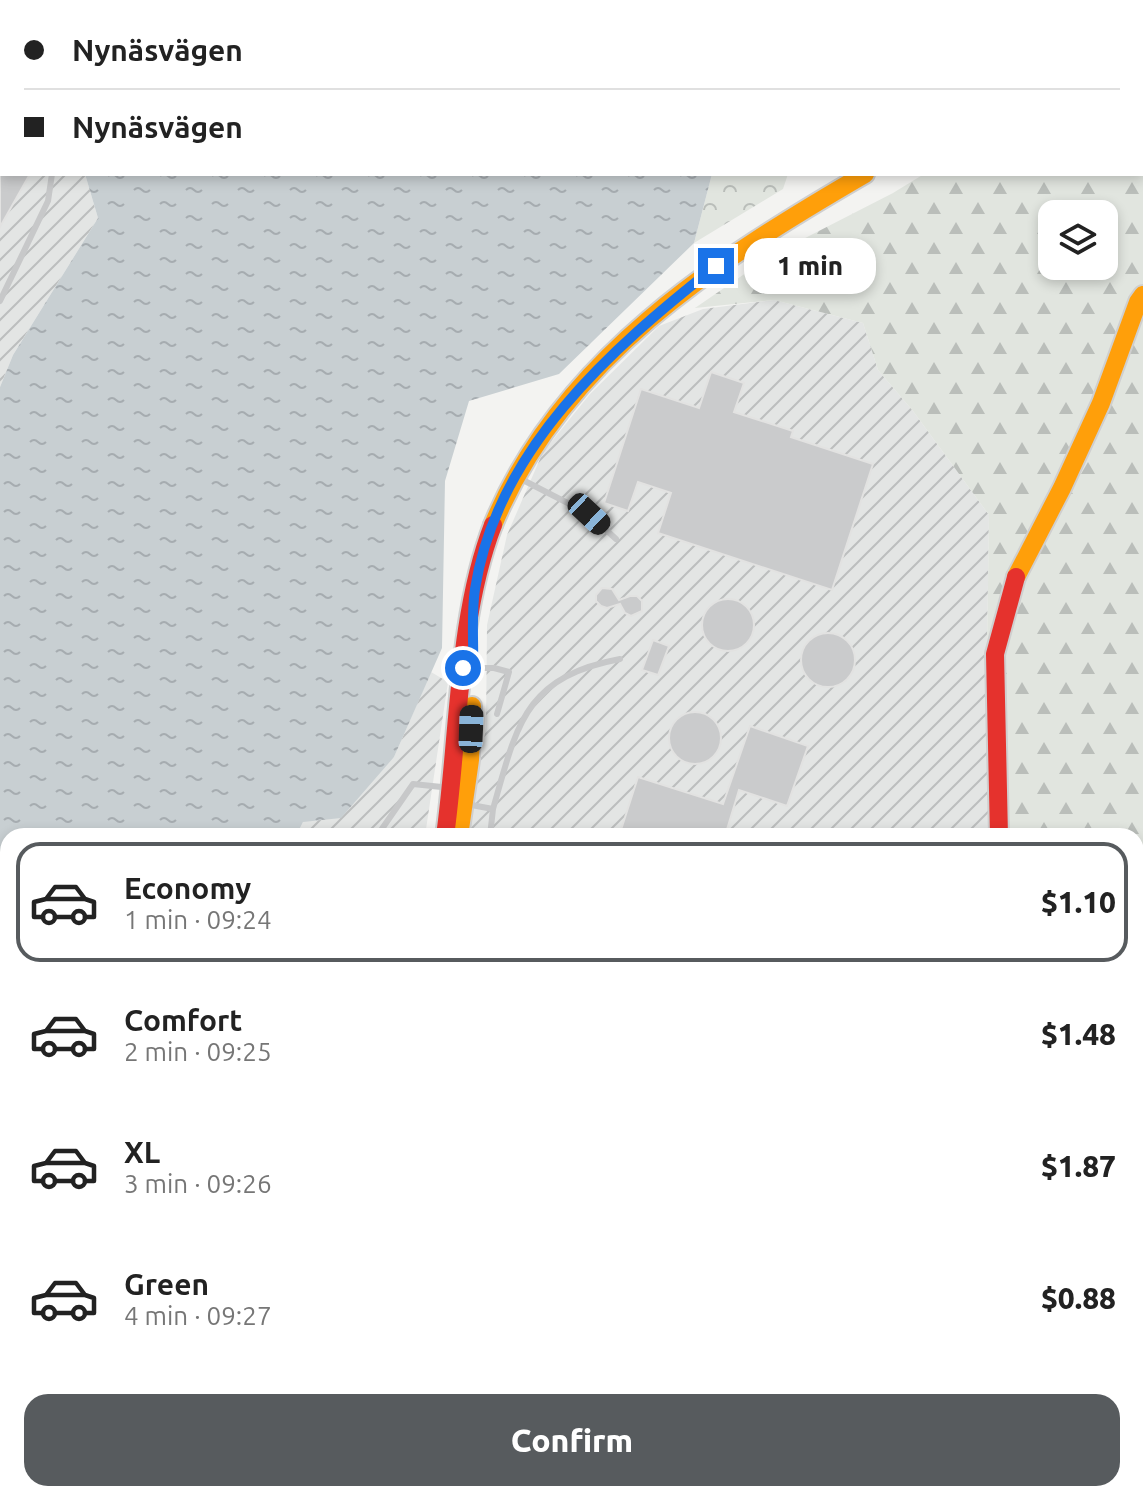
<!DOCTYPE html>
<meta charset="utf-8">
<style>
body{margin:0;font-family:Ubuntu,sans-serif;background:#f6f6f6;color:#222;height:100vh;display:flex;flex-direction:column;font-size:30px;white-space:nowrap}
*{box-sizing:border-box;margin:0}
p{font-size:26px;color:#767676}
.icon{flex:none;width:44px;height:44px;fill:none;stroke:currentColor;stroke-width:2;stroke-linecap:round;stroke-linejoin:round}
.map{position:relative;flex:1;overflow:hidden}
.panel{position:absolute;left:0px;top:828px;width:1144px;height:674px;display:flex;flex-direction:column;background:#fff;border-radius:24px 24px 0 0;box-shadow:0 4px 12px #0003}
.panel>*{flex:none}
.hud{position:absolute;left:0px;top:0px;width:1144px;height:176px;box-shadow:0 4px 12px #0003;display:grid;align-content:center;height:176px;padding:0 24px;background:#fff}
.buttons{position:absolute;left:1038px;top:200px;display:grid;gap:16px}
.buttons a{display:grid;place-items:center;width:80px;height:80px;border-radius:16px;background:#fff;box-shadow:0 4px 12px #0003;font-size:40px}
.end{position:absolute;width:36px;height:36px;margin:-18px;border:10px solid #1a73e8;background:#fff;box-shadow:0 0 0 4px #fff}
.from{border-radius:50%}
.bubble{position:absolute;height:56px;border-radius:24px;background:#fff;box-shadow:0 4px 12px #0003;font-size:26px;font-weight:800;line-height:56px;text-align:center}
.car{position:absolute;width:24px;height:48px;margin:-24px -12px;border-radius:10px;box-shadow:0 0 6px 2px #0007;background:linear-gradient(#222 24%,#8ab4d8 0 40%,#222 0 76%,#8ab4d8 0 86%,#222 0)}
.hud b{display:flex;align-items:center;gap:28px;height:76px;font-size:30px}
.hud b+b{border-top:2px solid #e0e0e0}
.hud i{width:20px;height:20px;background:#222}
ul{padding:14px 0 0;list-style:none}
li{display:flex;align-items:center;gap:24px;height:120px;margin:0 16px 12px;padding:0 8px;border:4px solid transparent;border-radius:24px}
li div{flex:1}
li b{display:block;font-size:30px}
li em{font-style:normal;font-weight:800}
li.selected{border-color:#575b5e}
li>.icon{width:72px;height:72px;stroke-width:1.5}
.action{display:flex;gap:16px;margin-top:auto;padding:16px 24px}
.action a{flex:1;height:92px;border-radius:24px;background:#575b5e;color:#fff;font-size:32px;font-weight:800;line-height:92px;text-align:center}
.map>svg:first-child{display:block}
</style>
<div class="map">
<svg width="1143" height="1501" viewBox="0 0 1143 1501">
<defs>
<pattern id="industrial-furrows" width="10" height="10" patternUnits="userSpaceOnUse" patternTransform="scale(2)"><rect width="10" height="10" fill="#e3e5e4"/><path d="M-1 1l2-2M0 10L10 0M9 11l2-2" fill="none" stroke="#bcbebe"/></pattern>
<pattern id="forest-firs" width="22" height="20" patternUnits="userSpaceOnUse" patternTransform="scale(2)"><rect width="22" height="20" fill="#e1e5df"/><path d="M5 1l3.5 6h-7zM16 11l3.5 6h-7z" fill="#babeba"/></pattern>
<pattern id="park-crowns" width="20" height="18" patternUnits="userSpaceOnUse" patternTransform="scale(2)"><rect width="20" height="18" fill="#e1e5df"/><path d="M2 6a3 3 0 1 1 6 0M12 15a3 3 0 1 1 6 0" fill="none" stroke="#babeba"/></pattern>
<pattern id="water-ripples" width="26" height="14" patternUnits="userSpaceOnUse" patternTransform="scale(2)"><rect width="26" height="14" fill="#c8cfd2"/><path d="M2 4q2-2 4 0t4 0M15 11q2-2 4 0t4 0" fill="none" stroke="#a6acb0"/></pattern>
</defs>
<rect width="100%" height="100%" fill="#f3f3f1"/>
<path fill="url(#industrial-furrows)" d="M 0,0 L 104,0 L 2,2 L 2,174 L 85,174 L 98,218 L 13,355 L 0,387 Z
M 774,300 L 863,323 L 878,370 L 913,411 L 989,515 L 987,652 L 993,836 L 468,836 L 486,727 L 487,625 L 507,535 L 543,452 L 590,394 L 659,326 L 703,309 Z
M 431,672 L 448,682 L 425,836 L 296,836 L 303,822 L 394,757 Z"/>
<path fill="url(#forest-firs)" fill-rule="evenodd" d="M 1143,39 L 1143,1501 L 699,1501 L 688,1494 L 1136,1494 L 1136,836 L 993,836 L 987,652 L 989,515 L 913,411 L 878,370 L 863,323 L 774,300 L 695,308 L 772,255 L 893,193 L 924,174 L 1142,174 ZM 1052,214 L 1104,214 L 1104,266 L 1052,266 Z
M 191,1494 L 563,1494 L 575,1501 L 189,1501 Z"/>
<path fill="url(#park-crowns)" d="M 712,174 L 788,174 L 783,189 L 694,243 Z"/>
<path fill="url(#water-ripples)" d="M 104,0 L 765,0 L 103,2 Z
M 85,174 L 712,174 L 694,243 L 559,374 L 469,401 L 445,481 L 442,648 L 394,757 L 341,818 L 303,822 L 296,836 L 8,836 L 8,1494 L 191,1494 L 189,1501 L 0,1501 L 0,387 L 13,355 L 98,218 Z"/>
<path fill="#cacbcc" stroke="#e2e2e1" stroke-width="2" d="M 0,174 L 30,174 L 0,227 Z
M 711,372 L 744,383 L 734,412 L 793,431 L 791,437 L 873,464 L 832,590 L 658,533 L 671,493 L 638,482 L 628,511 L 604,503 L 641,389 L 699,408 Z
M 602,588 L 612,589 L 619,600 L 630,596 L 637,596 L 642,601 L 642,611 L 631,616 L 625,613 L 620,604 L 607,608 L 601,606 L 596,601 L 596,595 Z
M702 625a26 26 0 1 1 52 0a26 26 0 1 1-52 0Z
M801 660a27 27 0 1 1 54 0a27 27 0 1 1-54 0Z
M 653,640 L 669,646 L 658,675 L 642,670 Z
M669 738a26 26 0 1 1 52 0a26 26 0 1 1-52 0Z
M 750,726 L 808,746 L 787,806 L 739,790 L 725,836 L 619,836 L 638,777 L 723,804 Z"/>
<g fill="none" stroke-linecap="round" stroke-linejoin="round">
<g stroke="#cfcfcf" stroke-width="22">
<path id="fast" d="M 1142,10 L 1143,9"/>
</g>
<g stroke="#cfcfcf" stroke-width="22">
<path id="slow" d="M 493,525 C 561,359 717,260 865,174
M 1016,577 L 1062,488 L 1101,403 L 1138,302 L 1143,295
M 459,836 L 470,760 L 472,706
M 210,1501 L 212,1494"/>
</g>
<g stroke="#cfcfcf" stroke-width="22">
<path id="jam" d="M 445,836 C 459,737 457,618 493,525
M 999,836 L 995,654 L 1016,577"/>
</g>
<path stroke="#c7c8c9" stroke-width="6" d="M 0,93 L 2,94
M 0,301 L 48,201 L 52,174
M 519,478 L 589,514 L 616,539
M 467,668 L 494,668 L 509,672 L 497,714
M 466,804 L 493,809 L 490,836
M 493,809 C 517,725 524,677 620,659
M 377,836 L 413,784 L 451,788"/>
<path stroke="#c7c8c9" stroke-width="12" d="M 1068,1494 L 1068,1501
M 769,1501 L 782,1494"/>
<use href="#fast" stroke="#30b455" stroke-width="18"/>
<use href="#slow" stroke="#ff9f0a" stroke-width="18"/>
<use href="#jam" stroke="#e5322d" stroke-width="18"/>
</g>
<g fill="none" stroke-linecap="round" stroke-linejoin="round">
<path stroke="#1a73e8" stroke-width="10" d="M 463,668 L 473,668 C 474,643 471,615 475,589 C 497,449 611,349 716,266"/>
</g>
</svg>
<div class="buttons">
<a><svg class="icon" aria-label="layers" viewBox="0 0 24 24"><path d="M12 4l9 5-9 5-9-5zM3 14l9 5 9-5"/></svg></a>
</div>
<i class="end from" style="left:463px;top:668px"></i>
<i class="end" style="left:716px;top:266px"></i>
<div class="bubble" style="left:744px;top:238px;width:132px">1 min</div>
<i class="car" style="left:589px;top:514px;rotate:133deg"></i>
<i class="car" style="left:471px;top:729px;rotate:2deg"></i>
<div class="hud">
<b><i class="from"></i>Nynäsvägen</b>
<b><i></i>Nynäsvägen</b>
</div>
<section class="panel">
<ul>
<li class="selected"><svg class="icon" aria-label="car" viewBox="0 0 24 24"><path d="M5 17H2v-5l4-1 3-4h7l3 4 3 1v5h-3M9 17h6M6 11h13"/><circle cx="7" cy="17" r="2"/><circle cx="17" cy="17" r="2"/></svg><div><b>Economy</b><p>1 min · 09:24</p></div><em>$1.10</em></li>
<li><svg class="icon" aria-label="car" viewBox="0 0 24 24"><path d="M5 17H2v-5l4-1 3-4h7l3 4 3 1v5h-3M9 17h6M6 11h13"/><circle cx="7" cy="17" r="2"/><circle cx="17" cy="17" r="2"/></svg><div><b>Comfort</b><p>2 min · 09:25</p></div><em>$1.48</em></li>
<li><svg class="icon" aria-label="car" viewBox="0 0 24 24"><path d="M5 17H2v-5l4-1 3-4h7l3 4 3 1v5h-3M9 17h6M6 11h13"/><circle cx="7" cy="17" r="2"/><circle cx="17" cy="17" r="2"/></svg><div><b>XL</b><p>3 min · 09:26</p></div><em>$1.87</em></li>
<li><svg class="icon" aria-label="car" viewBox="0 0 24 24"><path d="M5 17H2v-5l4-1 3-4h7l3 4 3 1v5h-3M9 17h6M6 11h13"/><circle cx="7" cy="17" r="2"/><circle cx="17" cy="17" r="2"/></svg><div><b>Green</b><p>4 min · 09:27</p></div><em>$0.88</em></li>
</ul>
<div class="action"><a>Confirm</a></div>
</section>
</div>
